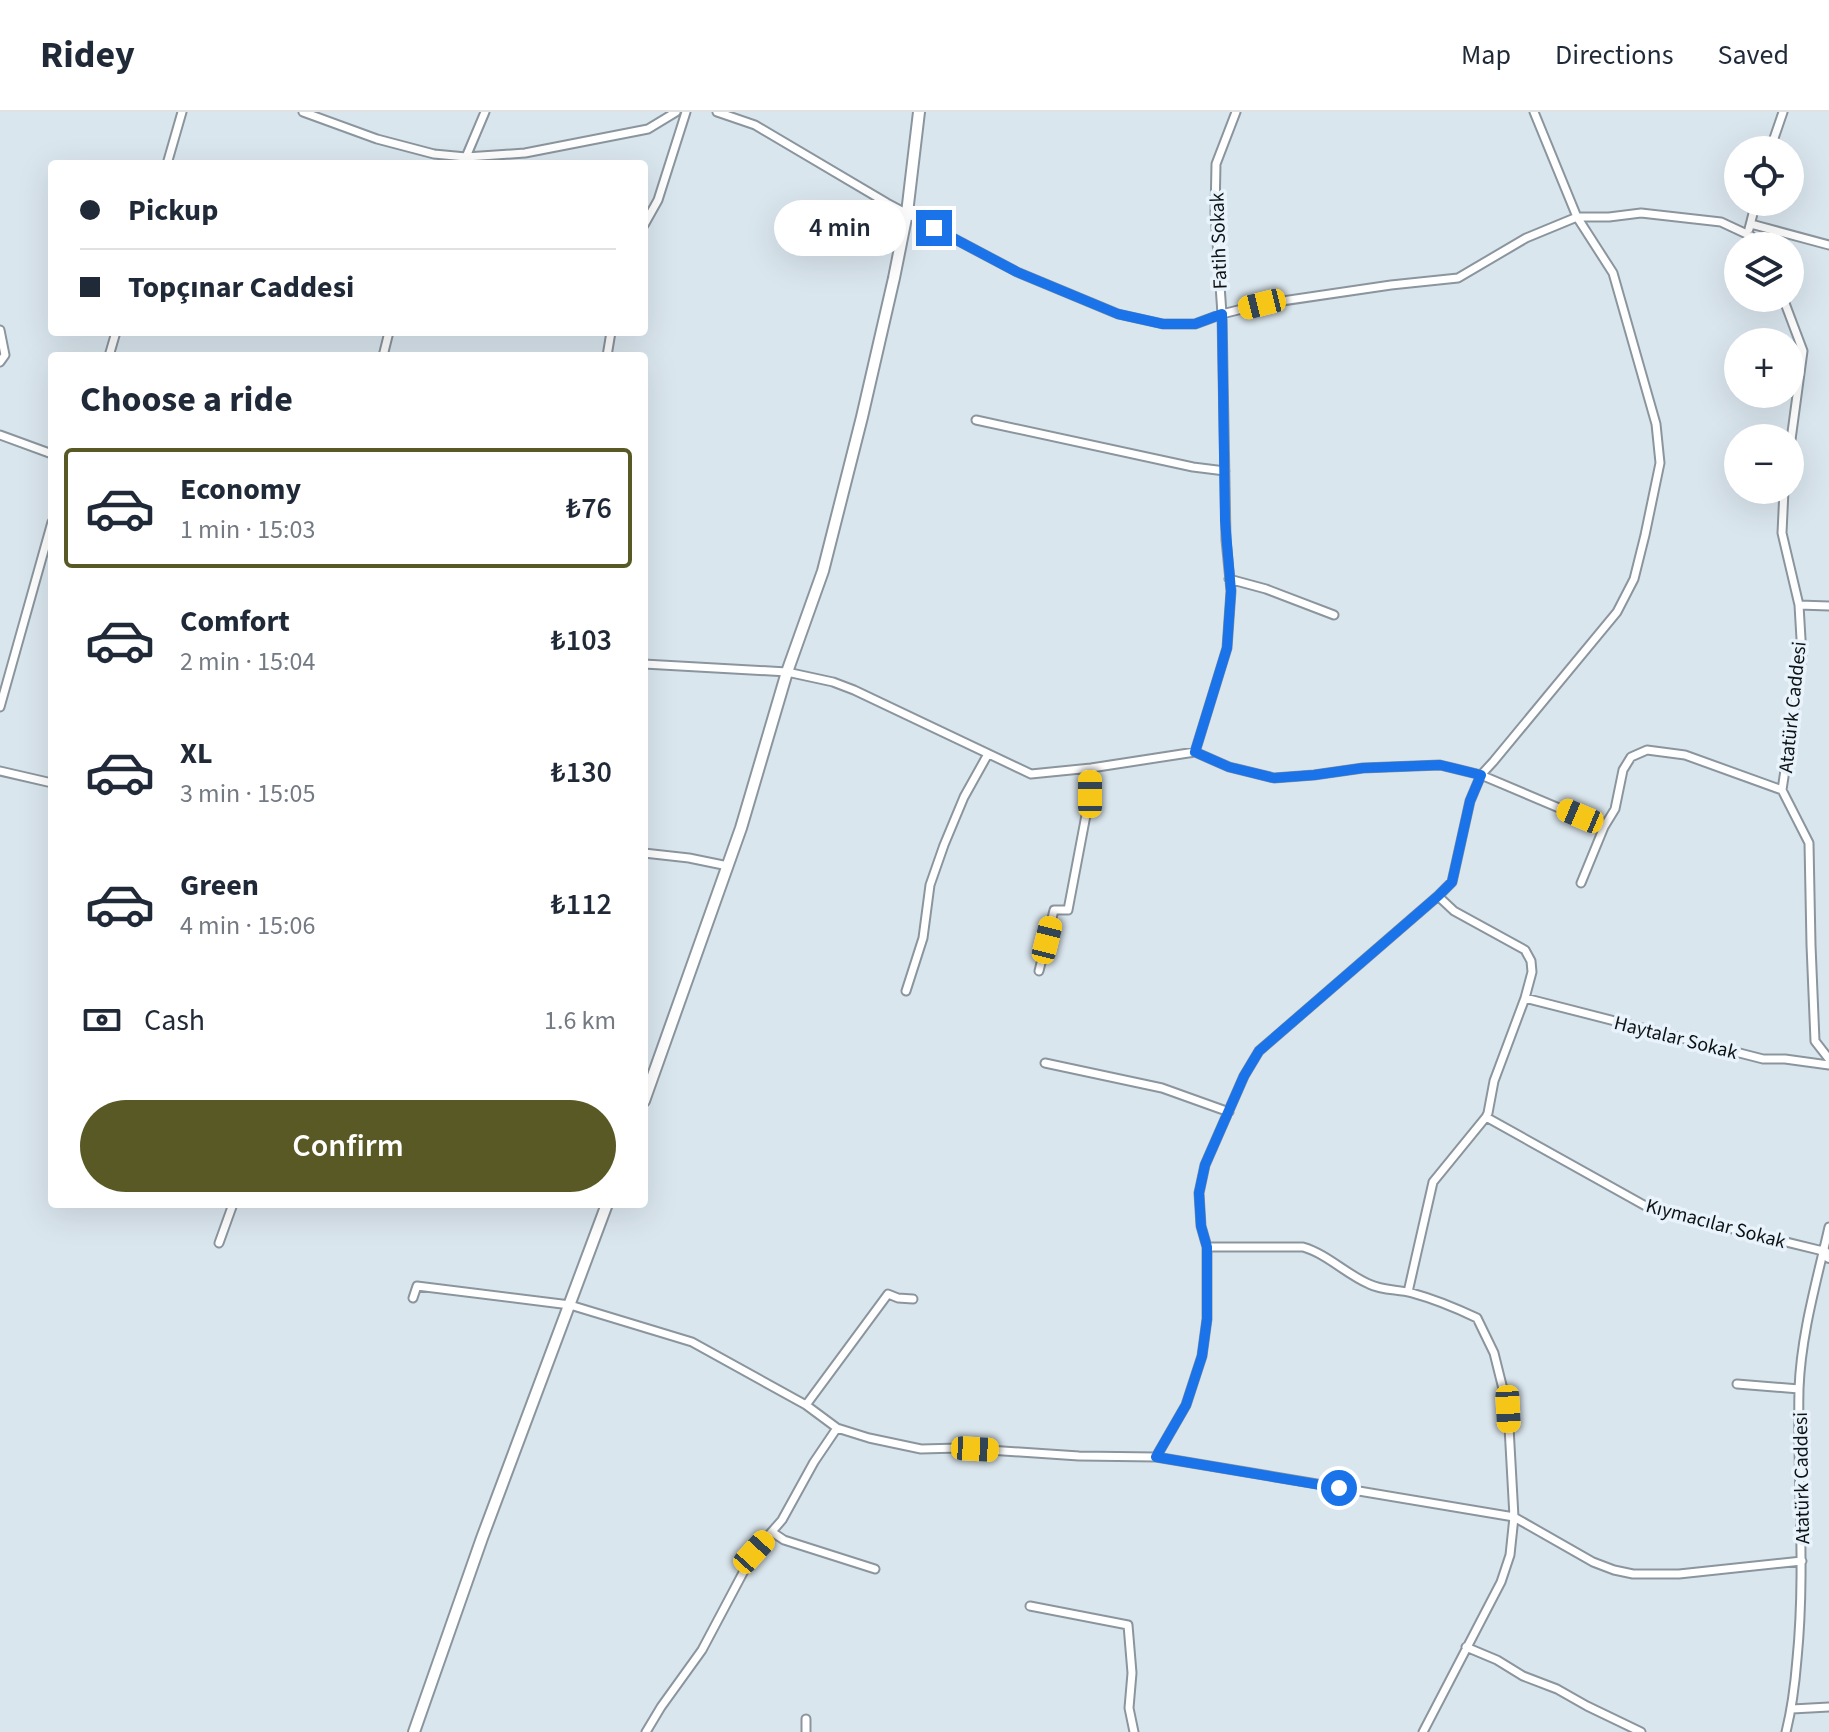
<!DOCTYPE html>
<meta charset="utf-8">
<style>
body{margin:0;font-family:"Source Sans 3",sans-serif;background:#f6f6f7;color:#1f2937;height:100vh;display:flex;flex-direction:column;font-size:30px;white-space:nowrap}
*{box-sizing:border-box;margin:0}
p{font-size:26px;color:#747a83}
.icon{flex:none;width:44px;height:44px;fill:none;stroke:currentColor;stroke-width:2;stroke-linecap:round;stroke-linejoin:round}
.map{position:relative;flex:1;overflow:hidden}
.drawer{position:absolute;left:48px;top:240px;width:600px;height:856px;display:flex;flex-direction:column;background:#fff;border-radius:8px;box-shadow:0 8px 32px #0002}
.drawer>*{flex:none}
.top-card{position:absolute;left:48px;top:48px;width:600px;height:176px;border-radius:8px;box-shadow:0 8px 32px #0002;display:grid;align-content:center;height:176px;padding:0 32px;background:#fff}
.controls{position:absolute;left:1724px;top:24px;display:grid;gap:16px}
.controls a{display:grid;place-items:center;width:80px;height:80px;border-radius:50%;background:#fff;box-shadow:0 8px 32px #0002;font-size:40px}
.end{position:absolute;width:36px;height:36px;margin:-18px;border:10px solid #1a73e8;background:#fff;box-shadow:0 0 0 4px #fff}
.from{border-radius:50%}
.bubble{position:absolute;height:56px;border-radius:28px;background:#fff;box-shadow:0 8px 32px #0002;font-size:26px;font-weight:600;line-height:56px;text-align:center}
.car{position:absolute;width:24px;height:48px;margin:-24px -12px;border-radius:10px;box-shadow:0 0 6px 2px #0007;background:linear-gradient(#f5c518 24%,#345 0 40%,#f5c518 0 76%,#345 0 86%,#f5c518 0)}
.top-card b{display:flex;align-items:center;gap:28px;height:76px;font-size:30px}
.top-card b+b{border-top:2px solid #e0e1e3}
.top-card i{width:20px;height:20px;background:#1f2937}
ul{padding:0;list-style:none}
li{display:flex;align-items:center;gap:24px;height:120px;margin:0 16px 12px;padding:0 16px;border:4px solid transparent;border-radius:8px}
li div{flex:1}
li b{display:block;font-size:30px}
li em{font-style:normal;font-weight:600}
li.active{border-color:#595925}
li>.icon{width:72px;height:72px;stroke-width:1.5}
h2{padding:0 32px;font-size:36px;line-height:96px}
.pay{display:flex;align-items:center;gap:20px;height:88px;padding:0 32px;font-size:30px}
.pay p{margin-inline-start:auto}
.button{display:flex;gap:16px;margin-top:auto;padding:16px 32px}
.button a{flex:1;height:92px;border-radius:48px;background:#595925;color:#fff;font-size:32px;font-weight:600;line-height:92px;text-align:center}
header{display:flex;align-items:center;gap:48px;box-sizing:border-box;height:112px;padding:0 40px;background:#fff;border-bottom:2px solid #e0e1e3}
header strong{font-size:38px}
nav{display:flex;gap:44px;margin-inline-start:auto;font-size:28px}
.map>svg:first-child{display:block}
</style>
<header>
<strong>Ridey</strong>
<nav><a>Map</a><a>Directions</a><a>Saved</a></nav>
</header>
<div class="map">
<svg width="1829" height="1620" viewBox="0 0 1829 1620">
<rect width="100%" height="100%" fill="#dae6ee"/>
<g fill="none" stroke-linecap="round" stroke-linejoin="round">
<g stroke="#8b959d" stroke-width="11">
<path id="street" d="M 303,0 L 377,27 L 434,42 L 466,45 L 525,41 L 648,17 L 676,0
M 717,0 L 755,13 L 887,91 L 1017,160 L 1118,202 L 1163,212 L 1195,212 L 1222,202 L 1262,192 L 1391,173 L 1458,166 L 1526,126 L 1577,105 L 1613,161 L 1656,312 L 1660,351 L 1645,423 L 1634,467 L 1617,500 L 1493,650 L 1481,663 L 1470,689 L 1452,770 L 1438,784 L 1259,939 L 1244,964 L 1205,1053 L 1199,1081 L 1201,1114 L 1207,1135 L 1207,1207 L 1202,1244 L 1186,1293 L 1156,1345
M 1534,0 L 1577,105 L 1609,105 L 1641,101 L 1721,110 L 1751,124 L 1759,134
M 1770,38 L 1783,0
M 466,45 L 485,0
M 167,52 L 182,0
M 1751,112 L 1829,133
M 644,113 L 658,88 L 686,0
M 1749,117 L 1756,90
M 1783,186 L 1803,239 L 1790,335
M 0,218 L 5,243 L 0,250
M 109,244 L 116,220
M 383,244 L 389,220
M 607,244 L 611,220
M 976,308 L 1193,355 L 1225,359
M 0,323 L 52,342
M 1784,378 L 1782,421 L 1799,493 L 1802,544 L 1782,678 L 1809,731 L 1811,833 L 1815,929 L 1829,947
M 1229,467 L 1266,477 L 1334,503
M 1799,493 L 1829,494
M 644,552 L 787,560 L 833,570 L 854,578 L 1031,662 L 1091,656 L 1195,640 L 1229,655 L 1274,666 L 1314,663 L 1363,656 L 1440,653 L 1481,663 L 1604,715 L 1615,697 L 1623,658 L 1631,645 L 1647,638 L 1685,643 L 1782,678
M 0,595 L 52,410
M 1195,640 L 1227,536 L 1231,479 L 1226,428 L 1222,202 L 1215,101 L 1216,52 L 1236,0
M 0,659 L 52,671
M 644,741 L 689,746 L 728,754
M 1581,771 L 1604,715
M 1039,859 L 1054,798 L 1068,798 L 1090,682 L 1091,656
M 906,879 L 923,826 L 930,773 L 944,733 L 964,685 L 988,642
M 1525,886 L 1763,947 L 1785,947 L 1829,953
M 1045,951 L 1162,976 L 1229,1000
M 1486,1005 L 1651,1097 L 1823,1139
M 219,1131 L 233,1092
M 1207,1135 L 1303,1135 C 1327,1142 1346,1162 1369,1172 C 1383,1179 1398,1177 1412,1181 C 1434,1187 1456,1196 1477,1206 L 1494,1241 L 1508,1297 L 1514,1405 L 1510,1443 L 1501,1470 L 1423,1620
M 1408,1180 L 1433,1070 L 1486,1005 L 1488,1001 L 1494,969 L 1525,886 L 1532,860 L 1531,849 L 1525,838 L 1454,799 L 1438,784
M 413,1186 L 417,1174 L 570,1193 L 692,1230 L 806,1293 L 837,1316 L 869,1326 L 921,1337 L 959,1336 L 1079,1344 L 1156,1345 L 1514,1405 L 1593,1450 L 1614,1458 L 1633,1462 L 1679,1462 L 1802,1449
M 1737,1272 L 1799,1277
M 806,1293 L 888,1182 L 898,1186 L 913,1187
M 772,1420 L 784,1428 L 875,1457
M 1030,1494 L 1128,1513 L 1132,1561 L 1129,1596 L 1134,1620
M 1466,1535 L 1497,1548 L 1523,1564 L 1557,1577 L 1587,1594 L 1641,1620
M 1792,1597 L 1829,1595
M 806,1607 L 806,1620
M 646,1620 L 661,1595 L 702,1538 L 754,1440 L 782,1408 L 814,1350 L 837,1316
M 1786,1620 C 1792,1596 1795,1572 1797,1547 C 1806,1457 1797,1368 1799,1277 C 1801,1222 1817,1168 1829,1115"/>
</g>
<g stroke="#8b959d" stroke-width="14">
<path id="secondary" d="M 644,989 L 741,716 L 787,560 L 823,459 L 862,305 L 894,166 L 907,101 L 919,0
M 1823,1139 L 1829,1145
M 414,1620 L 482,1426 L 607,1092"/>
</g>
<use href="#street" stroke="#fff" stroke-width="7"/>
<use href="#secondary" stroke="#fff" stroke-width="10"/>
</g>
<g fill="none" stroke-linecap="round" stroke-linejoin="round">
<path stroke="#1a73e8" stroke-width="10" d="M 934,116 L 1017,160 L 1118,202 L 1163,212 L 1195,212 L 1222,202 L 1225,408 L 1231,479 L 1229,507 L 1227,536 L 1195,640 L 1229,655 L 1274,666 L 1314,663 L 1363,656 L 1440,653 L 1481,663 L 1470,689 L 1452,770 L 1438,784 L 1259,939 L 1244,964 L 1205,1053 L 1199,1081 L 1201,1114 L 1207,1135 L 1207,1207 L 1202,1244 L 1186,1293 L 1156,1345 L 1339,1376"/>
</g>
<g text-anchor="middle" stroke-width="7" stroke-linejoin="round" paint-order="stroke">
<g font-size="20" fill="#0e1214" stroke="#e8f3fb">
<text transform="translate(1218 129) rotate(-92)" y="7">Fatih Sokak</text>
<text transform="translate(1792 595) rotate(-84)" y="7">Atatürk Caddesi</text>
<text transform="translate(1676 925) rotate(14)" y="7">Haytalar Sokak</text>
<text transform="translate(1716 1111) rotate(15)" y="7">Kıymacılar Sokak</text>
<text transform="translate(1801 1366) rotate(-91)" y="7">Atatürk Caddesi</text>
</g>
</g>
</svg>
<div class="controls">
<a><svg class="icon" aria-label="locate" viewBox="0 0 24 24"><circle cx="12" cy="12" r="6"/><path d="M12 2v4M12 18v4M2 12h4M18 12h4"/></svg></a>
<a><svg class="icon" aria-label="layers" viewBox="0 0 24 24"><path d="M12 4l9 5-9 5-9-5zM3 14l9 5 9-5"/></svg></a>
<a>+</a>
<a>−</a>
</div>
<i class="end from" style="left:1339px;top:1376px"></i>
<i class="end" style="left:934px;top:116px"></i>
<div class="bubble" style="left:774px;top:88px;width:132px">4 min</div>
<i class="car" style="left:1262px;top:192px;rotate:256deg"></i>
<i class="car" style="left:1090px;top:682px;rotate:0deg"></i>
<i class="car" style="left:1580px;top:704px;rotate:293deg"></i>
<i class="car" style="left:1047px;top:828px;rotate:14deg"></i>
<i class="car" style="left:1508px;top:1297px;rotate:177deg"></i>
<i class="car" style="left:975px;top:1337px;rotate:93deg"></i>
<i class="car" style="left:754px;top:1440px;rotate:42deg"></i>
<div class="top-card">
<b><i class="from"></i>Pickup</b>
<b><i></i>Topçınar Caddesi</b>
</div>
<section class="drawer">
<h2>Choose a ride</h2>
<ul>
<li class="active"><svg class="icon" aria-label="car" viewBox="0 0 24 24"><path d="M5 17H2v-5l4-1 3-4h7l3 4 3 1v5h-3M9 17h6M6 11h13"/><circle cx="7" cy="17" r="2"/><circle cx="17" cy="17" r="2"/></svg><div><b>Economy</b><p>1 min · 15:03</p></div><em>₺76</em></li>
<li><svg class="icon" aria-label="car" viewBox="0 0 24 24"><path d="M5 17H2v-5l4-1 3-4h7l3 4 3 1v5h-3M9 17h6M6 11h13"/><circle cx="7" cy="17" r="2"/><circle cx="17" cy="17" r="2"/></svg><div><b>Comfort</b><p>2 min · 15:04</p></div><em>₺103</em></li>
<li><svg class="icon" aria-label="car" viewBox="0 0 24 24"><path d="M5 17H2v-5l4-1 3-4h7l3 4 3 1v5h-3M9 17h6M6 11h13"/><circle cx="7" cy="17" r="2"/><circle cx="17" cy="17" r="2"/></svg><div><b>XL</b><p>3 min · 15:05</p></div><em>₺130</em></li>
<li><svg class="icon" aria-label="car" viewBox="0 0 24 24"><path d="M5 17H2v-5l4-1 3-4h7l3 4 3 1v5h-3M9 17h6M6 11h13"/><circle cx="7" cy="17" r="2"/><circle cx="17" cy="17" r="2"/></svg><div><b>Green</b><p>4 min · 15:06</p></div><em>₺112</em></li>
</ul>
<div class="pay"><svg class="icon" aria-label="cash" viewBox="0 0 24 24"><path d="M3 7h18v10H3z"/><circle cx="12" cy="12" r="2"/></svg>Cash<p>1.6 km</p></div>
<div class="button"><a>Confirm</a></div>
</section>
</div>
